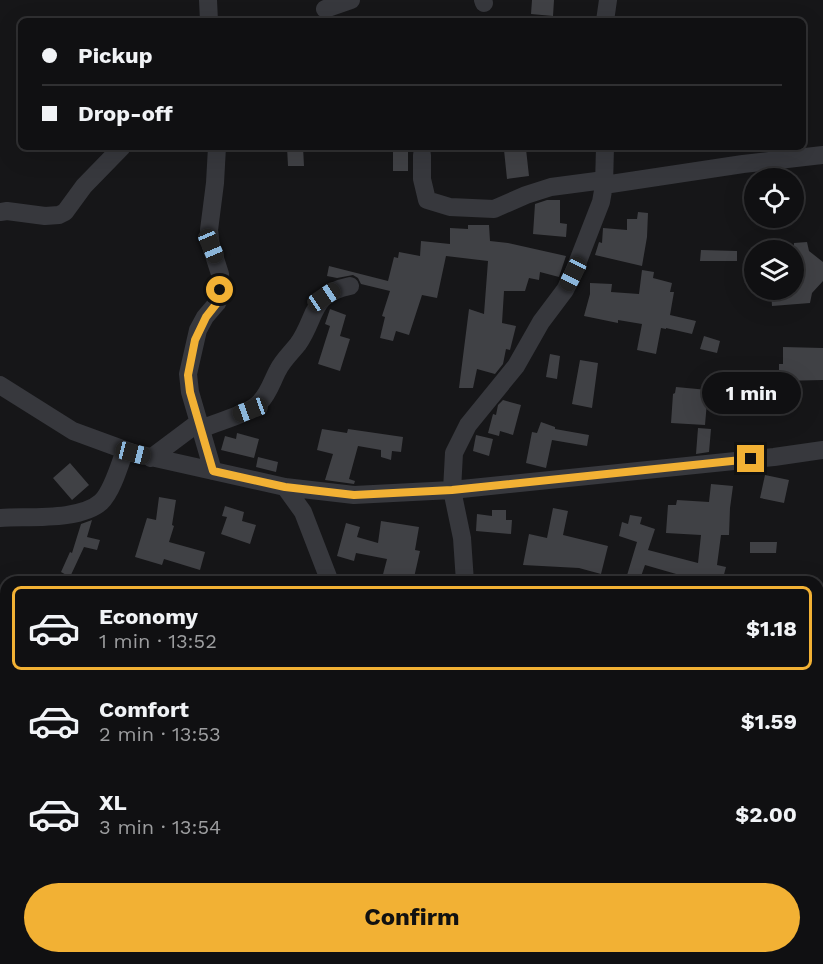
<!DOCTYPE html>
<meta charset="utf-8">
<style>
body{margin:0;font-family:"Work Sans",sans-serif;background:#1e1e20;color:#f1f3f6;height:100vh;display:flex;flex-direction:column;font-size:22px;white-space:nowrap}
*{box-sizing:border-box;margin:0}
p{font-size:20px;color:#9c9d9f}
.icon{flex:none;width:33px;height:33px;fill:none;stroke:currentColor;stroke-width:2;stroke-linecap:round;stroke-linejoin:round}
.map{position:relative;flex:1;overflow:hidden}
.sheet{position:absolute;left:0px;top:576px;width:824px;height:388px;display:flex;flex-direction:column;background:#101012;border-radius:18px 18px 0 0;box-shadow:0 6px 24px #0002,0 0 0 2px #303032}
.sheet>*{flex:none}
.hud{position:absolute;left:18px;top:18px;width:788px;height:132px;border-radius:9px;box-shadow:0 6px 24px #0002,0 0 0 2px #303032;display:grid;align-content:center;height:132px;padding:0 24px;background:#101012}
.buttons{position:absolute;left:744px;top:168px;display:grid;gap:12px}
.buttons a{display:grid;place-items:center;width:60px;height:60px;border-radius:50%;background:#101012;box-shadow:0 6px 24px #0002,0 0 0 2px #303032;font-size:30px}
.end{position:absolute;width:27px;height:27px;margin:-14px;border:8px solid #f2b134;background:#111;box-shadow:0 0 0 3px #111}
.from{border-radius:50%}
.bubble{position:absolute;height:42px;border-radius:21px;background:#101012;box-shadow:0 6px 24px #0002,0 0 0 2px #303032;font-size:20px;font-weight:700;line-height:42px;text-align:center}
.car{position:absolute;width:18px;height:36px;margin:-18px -9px;border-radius:8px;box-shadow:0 0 4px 2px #0007;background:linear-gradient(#222 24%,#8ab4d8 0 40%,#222 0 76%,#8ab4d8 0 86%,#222 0)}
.hud b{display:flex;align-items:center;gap:21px;height:57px;font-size:22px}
.hud b+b{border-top:2px solid #303032}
.hud i{width:15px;height:15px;background:#f1f3f6}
ul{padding:10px 0 0;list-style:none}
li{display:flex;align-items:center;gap:18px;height:84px;margin:0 12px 9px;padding:0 12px;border:3px solid transparent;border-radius:9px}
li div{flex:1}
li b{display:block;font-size:22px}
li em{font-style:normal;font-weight:700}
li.selected{border-color:#f2b134}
li>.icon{width:54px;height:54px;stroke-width:1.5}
.primary-button{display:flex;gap:12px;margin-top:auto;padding:12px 24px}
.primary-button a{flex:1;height:69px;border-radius:36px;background:#f2b134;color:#111;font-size:24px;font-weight:700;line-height:69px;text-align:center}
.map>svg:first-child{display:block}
</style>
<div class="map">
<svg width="823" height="964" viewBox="0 0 823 964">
<rect width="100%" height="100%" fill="#161618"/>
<path fill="#404145" d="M 532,0 L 554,0 L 553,16 L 531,14 Z
M 287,147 L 303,147 L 304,166 L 288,166 Z
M 393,147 L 408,147 L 408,171 L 393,171 Z
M 526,149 L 529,176 L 507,179 L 504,150 Z
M 547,200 L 560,200 L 560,223 L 567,224 L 566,237 L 533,234 L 535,204 Z
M 638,212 L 648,213 L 647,237 L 642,266 L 595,255 L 599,242 L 602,243 L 603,228 L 627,230 L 627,219 L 637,219 Z
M 468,225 L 489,225 L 490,241 L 508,243 L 566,256 L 559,277 L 540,272 L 539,280 L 529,278 L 525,291 L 504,291 L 502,323 L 516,326 L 510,350 L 506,349 L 503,364 L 495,374 L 477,369 L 473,388 L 459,388 L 469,309 L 484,314 L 488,261 L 446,256 L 437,298 L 422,295 L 409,335 L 396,331 L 393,341 L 380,338 L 385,317 L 382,316 L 390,291 L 361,284 L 358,278 L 353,275 L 337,278 L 327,276 L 329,266 L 388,281 L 394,257 L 398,258 L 399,252 L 420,256 L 421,241 L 450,244 L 450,228 L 468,229 Z
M 807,242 L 809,251 L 823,262 L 823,281 L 812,293 L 810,303 L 772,306 L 771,290 L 794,290 L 794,243 Z
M 701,250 L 737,251 L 737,261 L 700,261 Z
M 642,270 L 654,272 L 653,278 L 672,283 L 670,292 L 674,292 L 670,315 L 696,321 L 692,334 L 666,328 L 666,329 L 661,328 L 656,354 L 637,350 L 642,324 L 618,320 L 618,323 L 584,316 L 590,294 L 590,283 L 612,284 L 611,292 L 639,294 Z
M 330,309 L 346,315 L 340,336 L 350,339 L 340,371 L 318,364 L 330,326 L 325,324 Z
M 704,336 L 720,341 L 717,353 L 700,349 Z
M 783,347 L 823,348 L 823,380 L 779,381 L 779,364 L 783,364 Z
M 550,354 L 560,356 L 557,379 L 546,377 Z
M 580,360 L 598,363 L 592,408 L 572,404 Z
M 752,373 L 774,375 L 769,413 L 757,411 L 756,416 L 728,416 L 728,400 L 740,400 L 741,391 L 749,392 Z
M 676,387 L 708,390 L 705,425 L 671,423 L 673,394 L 675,393 Z
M 503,400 L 521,405 L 513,435 L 500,431 L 499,436 L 488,433 L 493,414 L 496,415 L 498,405 Z
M 541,422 L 555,427 L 555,429 L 589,435 L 587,446 L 552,440 L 546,468 L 526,463 L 532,432 L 537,433 Z
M 698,428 L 711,429 L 709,452 L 696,454 Z
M 322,429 L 347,433 L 348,429 L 403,437 L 401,452 L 392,451 L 391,460 L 381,457 L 381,450 L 358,446 L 349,479 L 355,481 L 354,484 L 325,480 L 333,454 L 317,450 Z
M 237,433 L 259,439 L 254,458 L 221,450 L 225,436 L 236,439 Z
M 476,435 L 493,439 L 489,456 L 473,451 Z
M 258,457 L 278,462 L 276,472 L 256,467 Z
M 70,463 L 89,485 L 72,500 L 53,478 Z
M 765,475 L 789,480 L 784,503 L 760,498 Z
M 711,484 L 733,486 L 730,508 L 729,535 L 721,535 L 717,565 L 726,567 L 722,582 L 696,582 L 697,580 L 645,565 L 639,582 L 625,582 L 637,542 L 619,536 L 622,522 L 628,524 L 630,515 L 642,517 L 640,524 L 655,529 L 648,550 L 698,563 L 701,535 L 666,533 L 668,505 L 676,505 L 677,500 L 709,502 Z
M 159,497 L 176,500 L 172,525 L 174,526 L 169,542 L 205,552 L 200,570 L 164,559 L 162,565 L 135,557 L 147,518 L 156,520 Z
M 225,506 L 244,512 L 242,521 L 256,525 L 250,544 L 221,534 L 227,517 L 222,516 Z
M 553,508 L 568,511 L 563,535 L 608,546 L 601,574 L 579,568 L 523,565 L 529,534 L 547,538 Z
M 492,510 L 506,510 L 506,520 L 512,520 L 511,534 L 476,531 L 477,514 L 492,516 Z
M 92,520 L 87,537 L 100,540 L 97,550 L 84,547 L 70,577 L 61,572 L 70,552 L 72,553 L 81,524 Z
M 381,521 L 419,527 L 415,550 L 420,551 L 413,582 L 381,582 L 387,559 L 356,553 L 354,561 L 337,556 L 346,523 L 360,527 L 357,537 L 378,543 Z
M 750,542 L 777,542 L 776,553 L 750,553 Z"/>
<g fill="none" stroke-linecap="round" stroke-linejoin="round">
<path stroke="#3d3f44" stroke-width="2" stroke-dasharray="3 4.5" stroke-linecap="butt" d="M 63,958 L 89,964 L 112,961 L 118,964
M 348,958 L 354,964
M 0,961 L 17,958"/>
<path stroke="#37383d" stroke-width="18" d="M 208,0 L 209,21
M 483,0 L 484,3
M 325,9 L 351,0
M 605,21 L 608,0
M 422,155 L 422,179 L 427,200 L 450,207 L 494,209 L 526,195 L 551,187 L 604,180
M 604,185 L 743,164 L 823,155
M 0,212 L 7,211 L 45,216 L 59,215 L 65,212 L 84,186 L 122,147
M 0,385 L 73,431 L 133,453 L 285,487 L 354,495 L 452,490 L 774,457 L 823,450
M 201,429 C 218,421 248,415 260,402 C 269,393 272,381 278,370 C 283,360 291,353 298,344 C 317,317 310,294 350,286
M 151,458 L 199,422
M 213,471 L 190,392 L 188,374 L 198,330 L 205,317 L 217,303 L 221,294 L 220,274 L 211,246 L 209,230 L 215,183 L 217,147
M 285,487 L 303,512 L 330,582
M 0,518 C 28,516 80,521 101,502 C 112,492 120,464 125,450
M 465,582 L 462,538 L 452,490 L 454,453 L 468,425 L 516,366 L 541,322 L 565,290 L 573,274 L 601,202 L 604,185 L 605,147
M 0,615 L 6,617
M 451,958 L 454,964
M 811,958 L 819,964"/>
</g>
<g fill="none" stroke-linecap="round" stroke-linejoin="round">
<path stroke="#f2b134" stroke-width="8" d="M 220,290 L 217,303 L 206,317 L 195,340 L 188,375 L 190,392 L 213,471 L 285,487 L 354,495 L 452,490 L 751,459"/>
</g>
</svg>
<div class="buttons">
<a><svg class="icon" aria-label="locate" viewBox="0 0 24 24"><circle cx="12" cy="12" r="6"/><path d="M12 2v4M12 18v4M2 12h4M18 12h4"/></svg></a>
<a><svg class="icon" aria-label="layers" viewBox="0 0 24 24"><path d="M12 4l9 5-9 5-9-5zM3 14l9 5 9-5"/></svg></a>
</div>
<i class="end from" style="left:220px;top:290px"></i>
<i class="end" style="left:751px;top:459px"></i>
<div class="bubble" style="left:702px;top:372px;width:99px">1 min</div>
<i class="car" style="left:211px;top:246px;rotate:157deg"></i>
<i class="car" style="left:573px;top:274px;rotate:207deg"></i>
<i class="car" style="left:324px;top:297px;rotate:56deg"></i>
<i class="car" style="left:250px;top:410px;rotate:250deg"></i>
<i class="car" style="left:133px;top:453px;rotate:104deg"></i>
<div class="hud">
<b><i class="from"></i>Pickup</b>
<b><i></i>Drop-off</b>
</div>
<section class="sheet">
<ul>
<li class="selected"><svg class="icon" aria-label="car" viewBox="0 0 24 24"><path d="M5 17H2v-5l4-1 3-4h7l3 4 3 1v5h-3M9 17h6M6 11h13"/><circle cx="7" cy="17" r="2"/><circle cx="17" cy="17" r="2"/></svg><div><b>Economy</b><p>1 min · 13:52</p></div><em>$1.18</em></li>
<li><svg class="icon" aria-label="car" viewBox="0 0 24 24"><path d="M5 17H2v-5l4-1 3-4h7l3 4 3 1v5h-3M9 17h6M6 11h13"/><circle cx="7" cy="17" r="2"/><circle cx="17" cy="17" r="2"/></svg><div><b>Comfort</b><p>2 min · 13:53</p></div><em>$1.59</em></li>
<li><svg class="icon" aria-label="car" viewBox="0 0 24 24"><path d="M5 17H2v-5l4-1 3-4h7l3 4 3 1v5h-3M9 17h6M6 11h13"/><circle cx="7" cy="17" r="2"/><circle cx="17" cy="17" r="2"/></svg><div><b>XL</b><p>3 min · 13:54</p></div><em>$2.00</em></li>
</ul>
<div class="primary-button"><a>Confirm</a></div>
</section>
</div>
